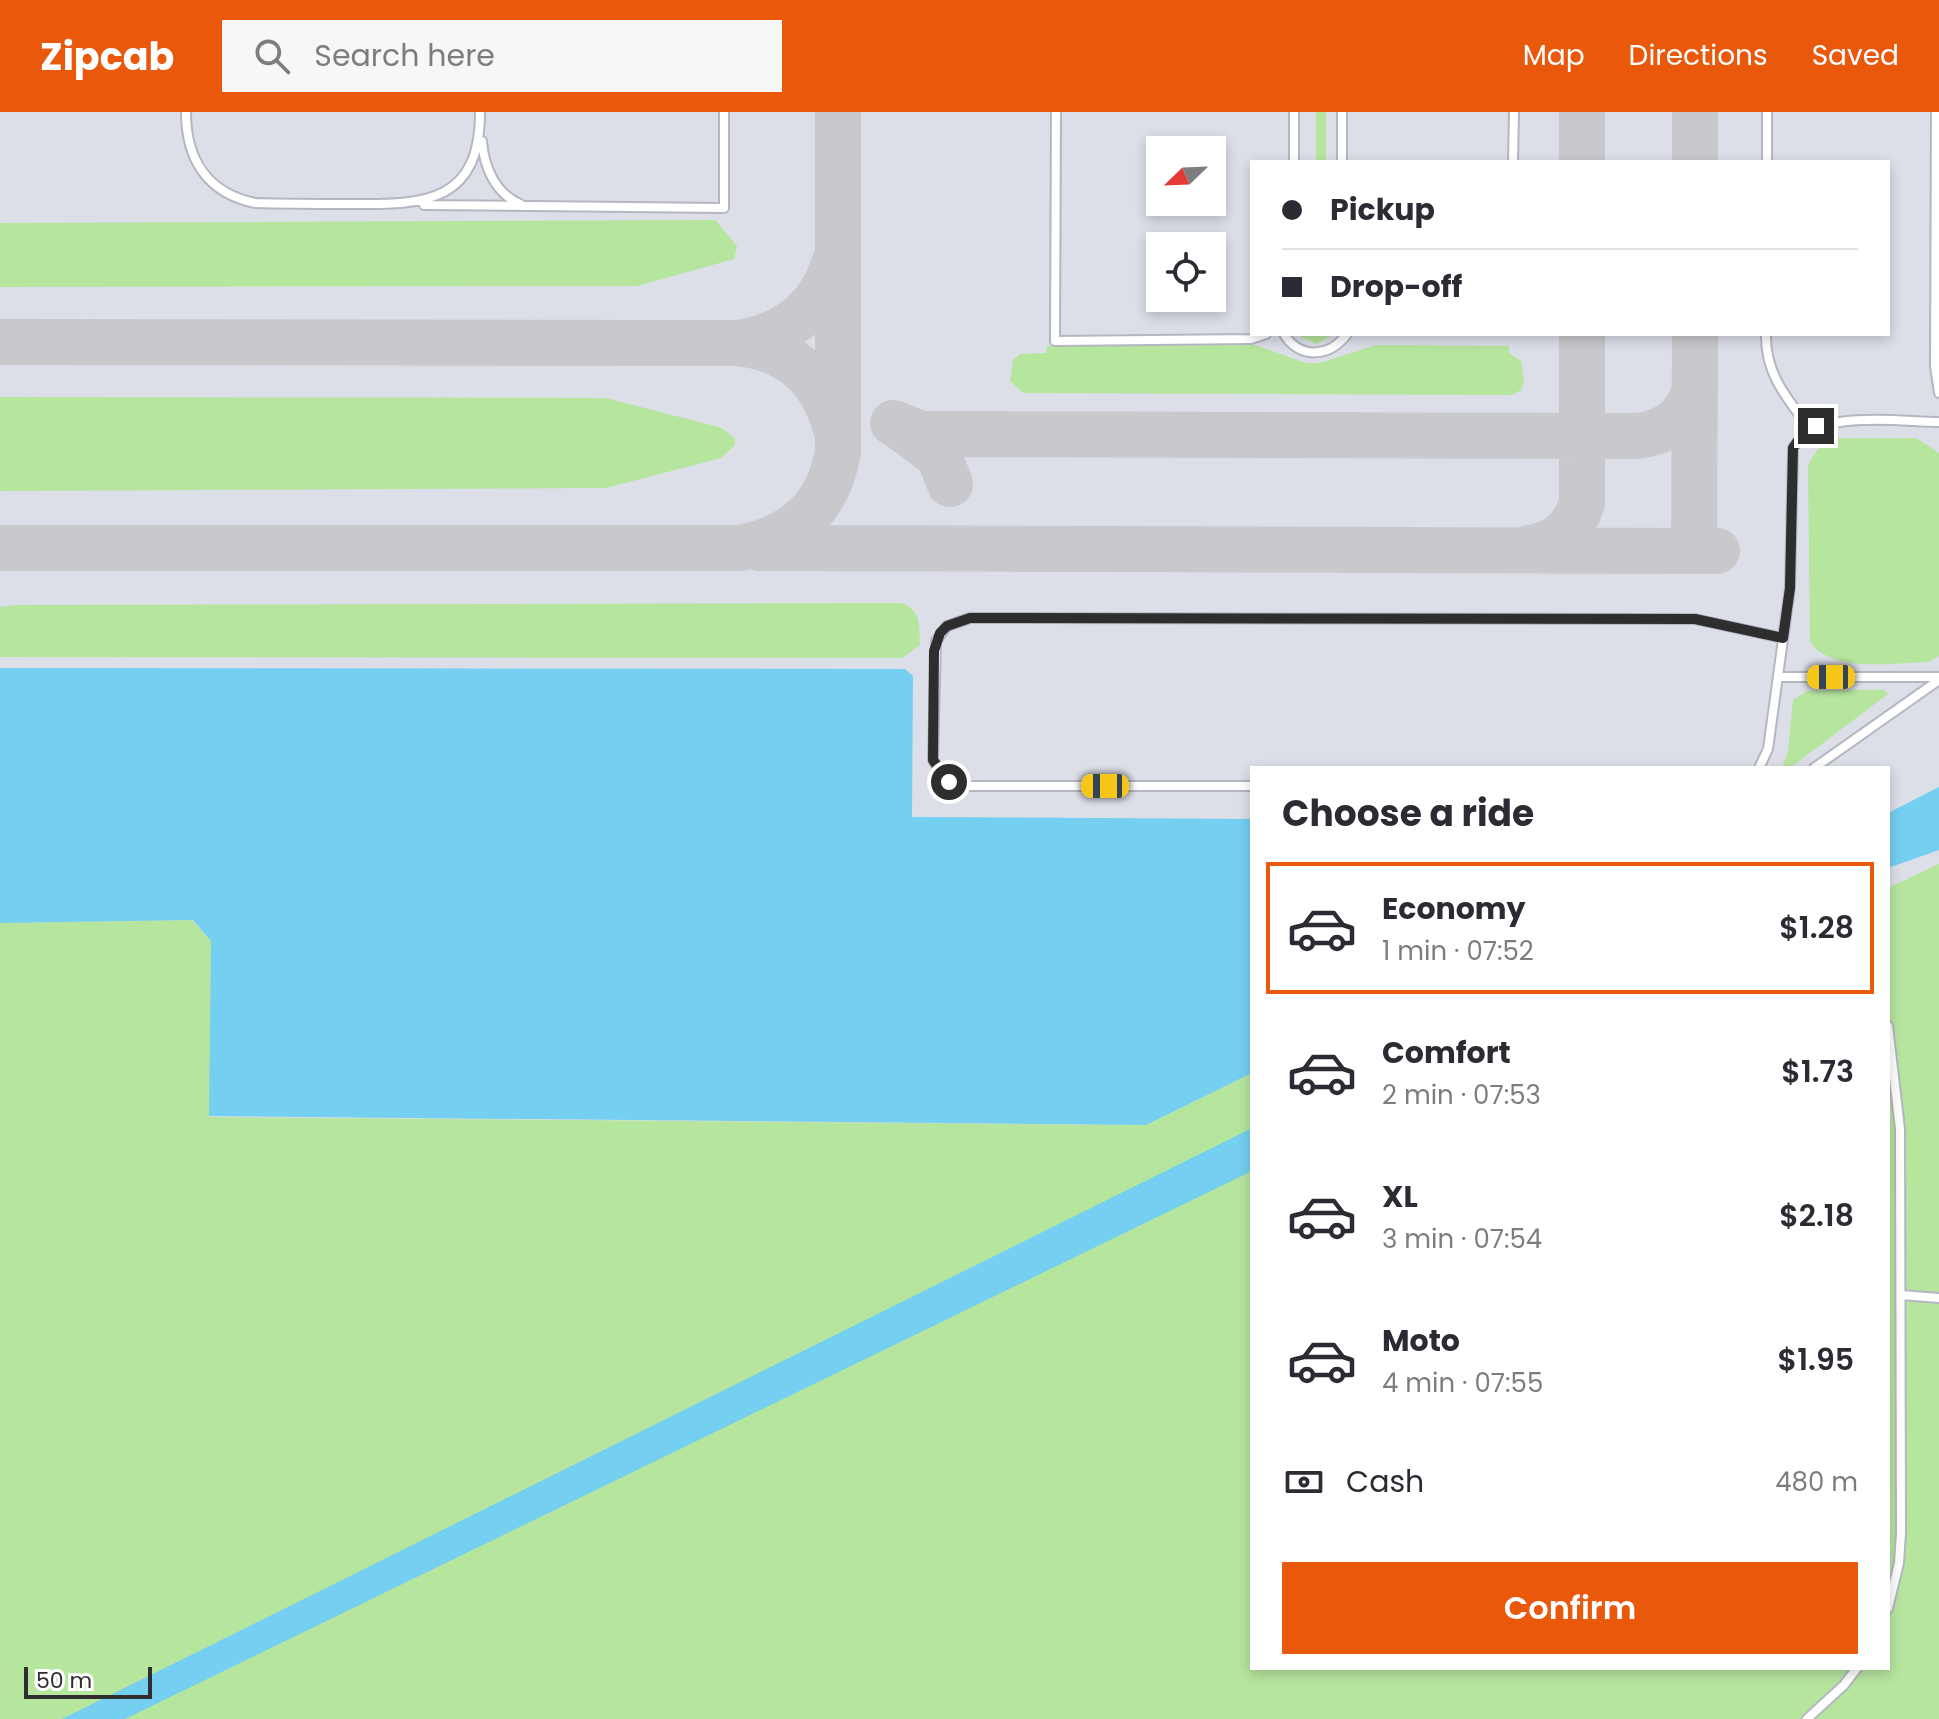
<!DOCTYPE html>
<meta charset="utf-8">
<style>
body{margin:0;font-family:Poppins,sans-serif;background:#f7f7f7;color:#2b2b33;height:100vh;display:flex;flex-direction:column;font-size:30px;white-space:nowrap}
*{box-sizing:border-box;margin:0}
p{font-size:26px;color:#7c7c81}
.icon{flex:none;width:44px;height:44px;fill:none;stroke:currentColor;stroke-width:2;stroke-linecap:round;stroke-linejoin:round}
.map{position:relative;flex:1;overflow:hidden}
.side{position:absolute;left:1250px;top:654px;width:640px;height:904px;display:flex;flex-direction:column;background:#fff;border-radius:0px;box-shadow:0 4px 12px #0003}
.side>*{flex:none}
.top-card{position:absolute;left:1250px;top:48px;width:640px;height:176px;border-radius:0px;box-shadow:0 4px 12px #0003;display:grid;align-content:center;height:176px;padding:0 32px;background:#fff}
.needle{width:52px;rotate:247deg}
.controls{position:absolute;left:1146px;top:24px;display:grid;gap:16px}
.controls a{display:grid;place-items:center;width:80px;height:80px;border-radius:0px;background:#fff;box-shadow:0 4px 12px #0003;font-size:40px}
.scale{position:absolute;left:24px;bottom:20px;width:128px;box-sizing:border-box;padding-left:8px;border:4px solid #2e2e2e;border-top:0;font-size:22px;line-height:28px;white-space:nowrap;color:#2e2e2e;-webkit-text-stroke:6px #fff;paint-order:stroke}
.end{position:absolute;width:36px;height:36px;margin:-18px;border:10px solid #2e2e2e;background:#fff;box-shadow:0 0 0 4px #fff}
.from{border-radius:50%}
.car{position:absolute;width:24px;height:48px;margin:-24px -12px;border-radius:10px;box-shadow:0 0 6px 2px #0007;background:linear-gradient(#f5c518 24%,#345 0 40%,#f5c518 0 76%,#345 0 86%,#f5c518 0)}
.top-card b{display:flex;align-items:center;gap:28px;height:76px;font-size:30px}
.top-card b+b{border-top:2px solid #e1e1e2}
.top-card i{width:20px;height:20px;background:#2b2b33}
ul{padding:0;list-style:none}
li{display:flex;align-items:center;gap:24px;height:132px;margin:0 16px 12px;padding:0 16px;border:4px solid transparent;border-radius:0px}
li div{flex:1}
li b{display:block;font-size:30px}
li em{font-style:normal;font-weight:600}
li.current{border-color:#ea580c}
li>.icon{width:72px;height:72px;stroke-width:1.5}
h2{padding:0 32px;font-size:36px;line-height:96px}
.pay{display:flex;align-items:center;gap:20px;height:88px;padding:0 32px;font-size:30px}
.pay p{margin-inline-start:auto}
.action{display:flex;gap:16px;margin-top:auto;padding:16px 32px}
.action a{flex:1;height:92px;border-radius:0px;background:#ea580c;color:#fff;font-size:32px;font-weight:600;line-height:92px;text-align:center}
header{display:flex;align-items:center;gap:48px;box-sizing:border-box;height:112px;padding:0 40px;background:#ea580c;color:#fff}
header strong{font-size:38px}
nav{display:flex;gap:44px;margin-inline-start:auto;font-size:28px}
.search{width:560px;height:72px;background:#f7f7f7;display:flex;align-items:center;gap:20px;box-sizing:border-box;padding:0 28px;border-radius:0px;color:#7c7c81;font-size:30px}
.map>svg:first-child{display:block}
</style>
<header>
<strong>Zipcab</strong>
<div class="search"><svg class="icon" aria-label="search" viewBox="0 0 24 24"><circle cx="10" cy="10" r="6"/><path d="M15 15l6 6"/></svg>Search here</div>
<nav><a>Map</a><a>Directions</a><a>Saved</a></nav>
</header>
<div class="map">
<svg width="1939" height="1607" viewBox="0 0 1939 1607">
<rect width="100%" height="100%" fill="#efe9e1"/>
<path fill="#dcdee8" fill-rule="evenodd" d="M 0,0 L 1939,0 L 1939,1607 L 0,1607 ZM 1160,38 L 1212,38 L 1212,90 L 1160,90 ZM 1252,50 L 1888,50 L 1888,222 L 1252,222 ZM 1160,134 L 1212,134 L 1212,186 L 1160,186 ZM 1252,656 L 1888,656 L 1888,1556 L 1252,1556 Z"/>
<path fill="#b6e59e" d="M 1316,0 L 1326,0 L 1326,50 L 1316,50 Z
M 715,108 L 737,134 L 734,147 L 637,174 L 0,175 L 0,111 Z
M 1295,222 L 1335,222 L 1316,232 Z
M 1255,233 L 1306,251 L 1320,251 L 1376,233 L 1509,234 L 1509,241 L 1521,249 L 1524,269 L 1521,278 L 1512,283 L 1023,281 L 1010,269 L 1013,248 L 1020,242 L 1046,241 L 1047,234 Z
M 0,285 L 606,286 L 722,316 L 735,327 L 735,333 L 721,346 L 606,376 L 0,379 Z
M 1837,326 L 1916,326 L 1939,341 L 1939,544 L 1929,550 C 1893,551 1832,561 1810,530 L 1808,355 C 1814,339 1821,332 1837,326 Z
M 902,491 C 922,499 919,514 920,533 L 902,546 L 0,545 L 0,495 L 16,493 Z
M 1821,578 L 1884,578 L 1888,582 L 1790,656 L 1782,656 L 1788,639 L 1793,588 L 1807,579 Z
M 1939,752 L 1939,1607 L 0,1607 L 0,811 L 192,808 L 211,829 L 210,1005 L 1146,1013 L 1252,961 L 1252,1556 L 1888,1556 L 1888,776 Z"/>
<path fill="#75cff0" d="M 0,556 L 905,557 L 913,564 L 912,705 L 1252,707 L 1252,961 L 1146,1013 L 209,1004 L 211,829 L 193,808 L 0,811 Z
M 1939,675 L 1939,738 L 1888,756 L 1888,701 Z
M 1252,1016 L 1252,1059 L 125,1607 L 62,1607 Z"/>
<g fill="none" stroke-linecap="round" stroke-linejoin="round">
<path stroke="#c9c8cc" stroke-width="46" d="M 1582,50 L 1582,0
M 1695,50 L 1695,0
M 0,230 L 738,231 C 789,236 821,265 835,314
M 738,231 C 787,224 821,197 835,149
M 893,311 L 921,322 L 934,322 L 1637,324 C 1666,320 1686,307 1694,279
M 900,315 L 939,344 L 950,372
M 0,436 L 739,436 C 794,426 828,396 838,340 L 838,0
M 759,436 L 1717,439
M 1528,436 C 1556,433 1573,418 1582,391 L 1582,222
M 1694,439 L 1695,222"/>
<g stroke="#b4b7c1" stroke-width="12">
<path id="lane" d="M 186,0 C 186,47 207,81 255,91 C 288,92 321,92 354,92 C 427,93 480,89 480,0
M 1056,0 L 1055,229 L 1251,227 L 1266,222
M 1936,0 L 1935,254 L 1939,281
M 482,29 C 484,55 495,81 520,92
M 1294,50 L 1294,0
M 1342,50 L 1342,0
M 1513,50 L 1514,0
M 1767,50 L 1767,0
M 424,93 L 724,96 L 724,0
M 1284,222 C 1300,248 1330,245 1347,222
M 1766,222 C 1765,262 1787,286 1810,317
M 1778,565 L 1939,565
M 1759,656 L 1768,637 L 1790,476 L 1793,336 C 1815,296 1899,310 1939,310
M 1814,656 L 1939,568
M 1252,674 L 958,674 L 941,663 L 933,648 L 936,529 L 947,514 L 970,506 L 1695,507 L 1783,526
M 1888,914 L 1900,1017 L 1901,1421 L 1899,1451 L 1888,1496
M 1901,1183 L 1939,1186
M 1807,1607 L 1844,1573 L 1857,1556"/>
</g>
<use href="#lane" stroke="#fff" stroke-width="8"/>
</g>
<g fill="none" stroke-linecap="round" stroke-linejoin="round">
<path stroke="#2e2e2e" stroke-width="10" d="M 949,670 L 933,648 L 934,539 L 940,521 L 947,514 L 970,506 L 1695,507 L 1783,526 L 1790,476 L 1793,336 L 1804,320 L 1816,314"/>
</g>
</svg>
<div class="controls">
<a><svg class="needle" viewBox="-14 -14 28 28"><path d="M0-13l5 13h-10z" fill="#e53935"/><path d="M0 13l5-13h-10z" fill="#7c7c81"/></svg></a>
<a><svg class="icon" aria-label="locate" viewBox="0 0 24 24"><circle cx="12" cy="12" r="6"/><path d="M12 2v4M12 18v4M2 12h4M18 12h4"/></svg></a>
</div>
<div class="scale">50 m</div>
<i class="end from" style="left:949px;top:670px"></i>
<i class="end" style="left:1816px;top:314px"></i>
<i class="car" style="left:1831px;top:565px;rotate:270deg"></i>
<i class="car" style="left:1105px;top:674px;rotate:270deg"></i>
<div class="top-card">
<b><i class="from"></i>Pickup</b>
<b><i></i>Drop-off</b>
</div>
<section class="side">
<h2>Choose a ride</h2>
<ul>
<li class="current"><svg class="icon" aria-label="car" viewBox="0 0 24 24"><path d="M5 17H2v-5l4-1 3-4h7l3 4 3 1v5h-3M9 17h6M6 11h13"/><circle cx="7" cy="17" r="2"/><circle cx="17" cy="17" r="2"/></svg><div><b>Economy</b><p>1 min · 07:52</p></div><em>$1.28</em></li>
<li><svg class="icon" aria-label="car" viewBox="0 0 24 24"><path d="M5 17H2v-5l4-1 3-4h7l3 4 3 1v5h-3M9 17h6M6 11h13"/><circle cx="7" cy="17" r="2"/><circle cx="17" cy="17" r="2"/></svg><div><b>Comfort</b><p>2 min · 07:53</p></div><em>$1.73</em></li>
<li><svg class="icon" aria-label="car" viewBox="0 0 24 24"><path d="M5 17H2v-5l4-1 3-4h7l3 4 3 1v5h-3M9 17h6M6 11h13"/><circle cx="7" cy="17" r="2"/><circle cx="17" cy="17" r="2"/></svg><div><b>XL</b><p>3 min · 07:54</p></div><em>$2.18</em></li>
<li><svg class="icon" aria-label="car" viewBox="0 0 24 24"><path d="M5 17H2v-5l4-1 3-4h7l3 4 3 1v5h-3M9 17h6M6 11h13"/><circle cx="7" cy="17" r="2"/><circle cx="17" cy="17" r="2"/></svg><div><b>Moto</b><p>4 min · 07:55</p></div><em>$1.95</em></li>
</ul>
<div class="pay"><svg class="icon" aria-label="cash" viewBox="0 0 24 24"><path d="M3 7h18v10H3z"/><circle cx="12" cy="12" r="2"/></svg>Cash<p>480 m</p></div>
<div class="action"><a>Confirm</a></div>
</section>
</div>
